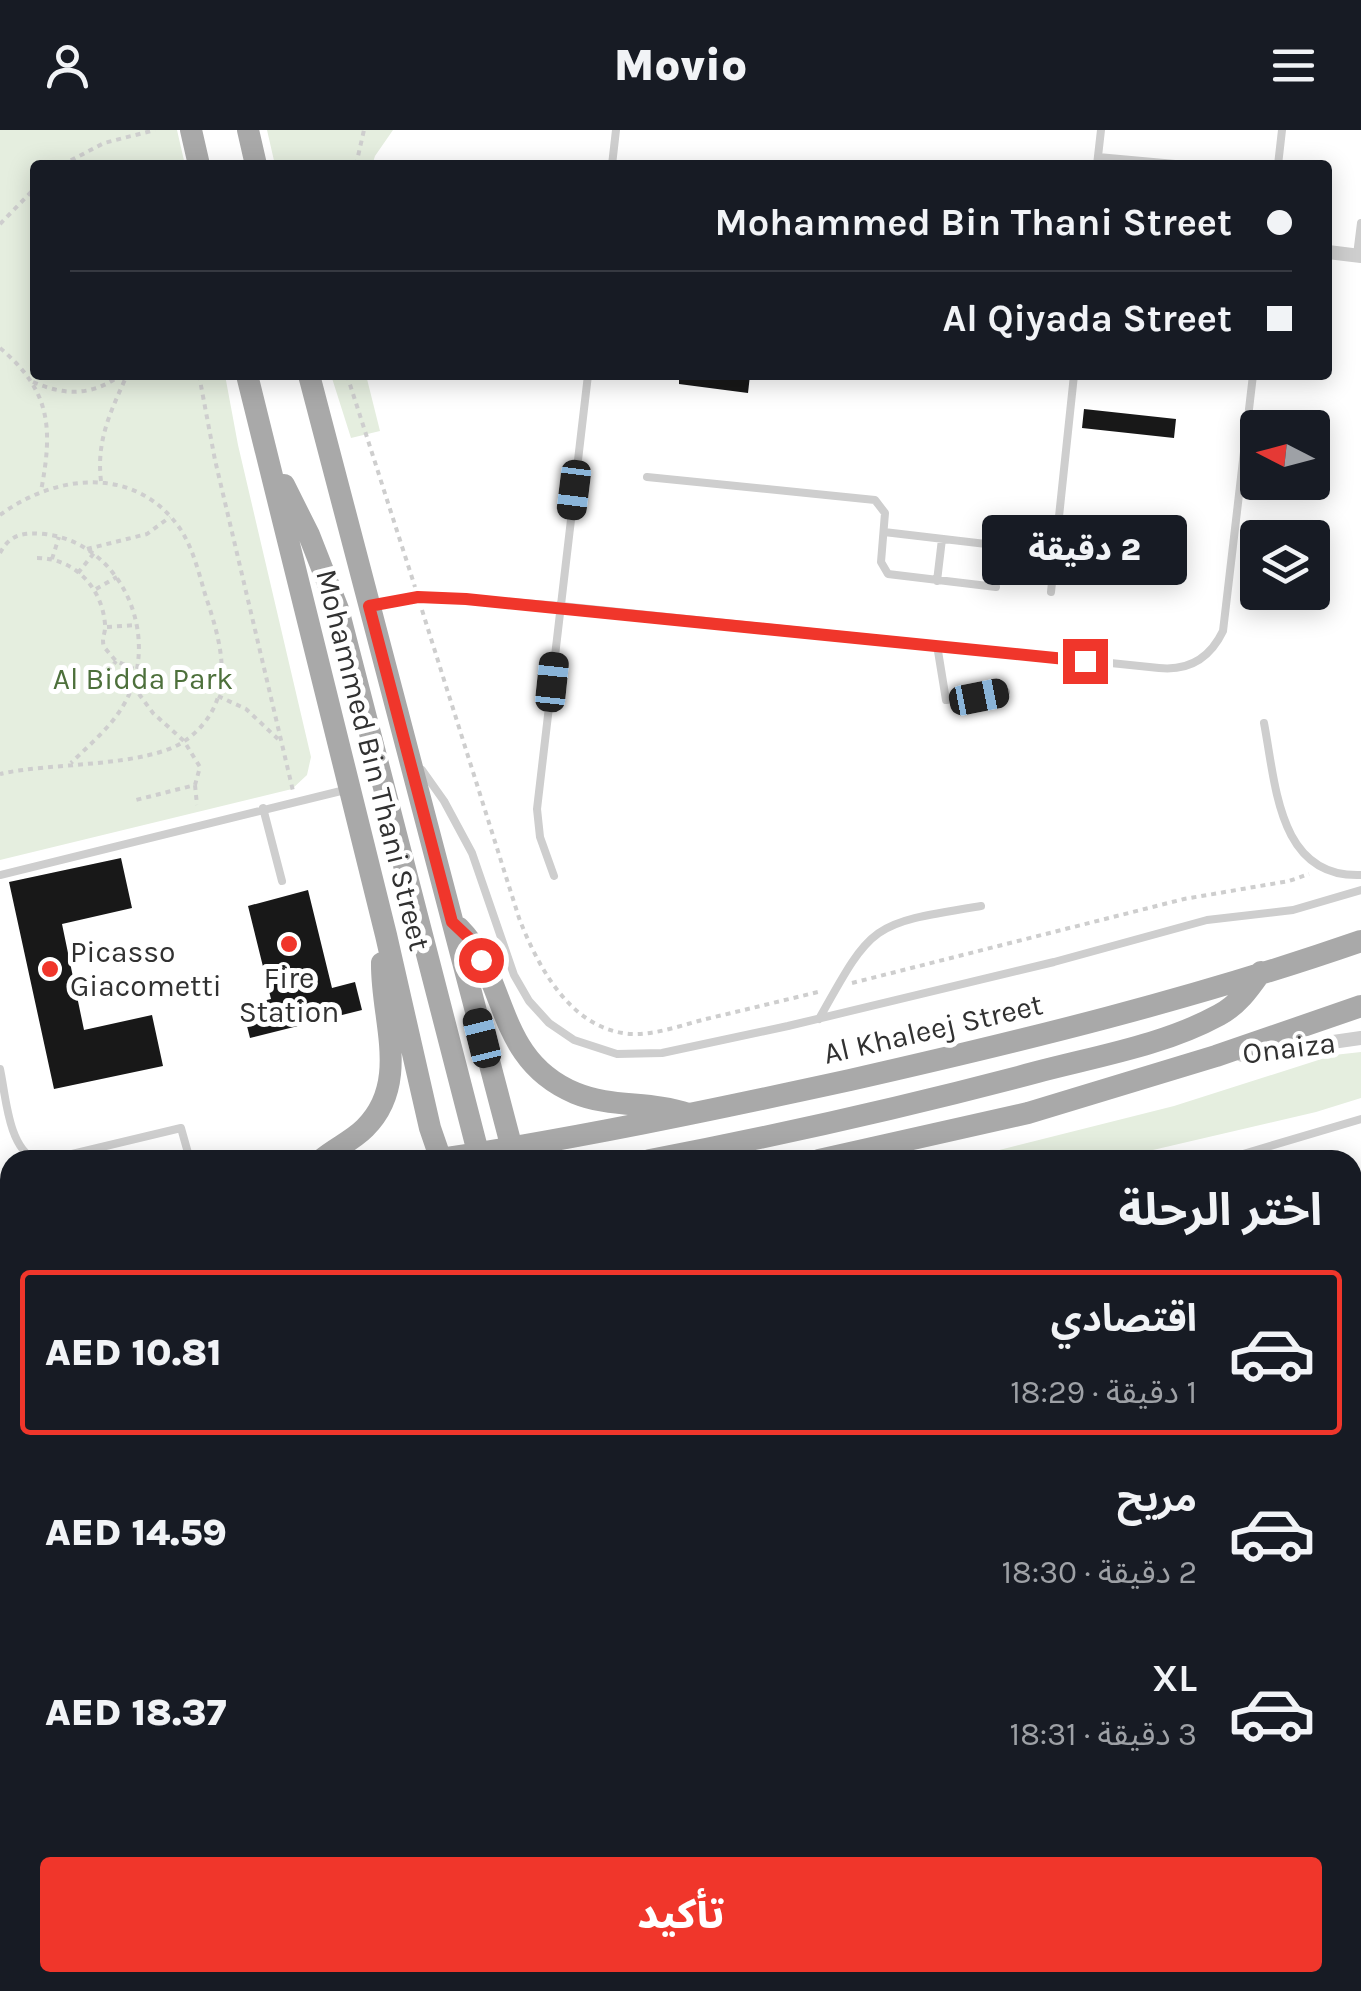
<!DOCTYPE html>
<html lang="ar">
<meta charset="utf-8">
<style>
body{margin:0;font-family:Karla,"Noto Sans Arabic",sans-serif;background:#242831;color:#f1f3f6;direction:rtl;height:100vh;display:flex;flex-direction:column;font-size:38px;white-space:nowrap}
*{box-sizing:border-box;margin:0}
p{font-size:32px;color:#9ea1a6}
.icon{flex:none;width:55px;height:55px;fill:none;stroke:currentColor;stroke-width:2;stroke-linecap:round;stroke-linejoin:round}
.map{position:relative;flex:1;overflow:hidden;direction:ltr}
.sheet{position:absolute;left:0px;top:1020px;width:1362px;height:842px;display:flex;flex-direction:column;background:#171b24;border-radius:30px 30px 0 0;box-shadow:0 5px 25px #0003;direction:rtl}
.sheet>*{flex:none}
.banner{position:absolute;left:30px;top:30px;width:1302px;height:220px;border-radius:10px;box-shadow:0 5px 25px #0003;direction:rtl;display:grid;align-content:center;height:220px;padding:0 40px;background:#171b24}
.needle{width:65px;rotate:276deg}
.controls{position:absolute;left:1240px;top:280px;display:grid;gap:20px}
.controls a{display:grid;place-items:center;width:90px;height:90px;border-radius:10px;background:#171b24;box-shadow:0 5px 25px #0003;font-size:50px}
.end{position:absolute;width:45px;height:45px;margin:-22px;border:12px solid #f0362b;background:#fff;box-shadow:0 0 0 5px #fff}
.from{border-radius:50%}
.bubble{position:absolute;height:70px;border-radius:10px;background:#171b24;box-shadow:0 5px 25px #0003;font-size:32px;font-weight:800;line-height:70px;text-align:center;direction:rtl}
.car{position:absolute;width:30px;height:60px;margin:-30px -15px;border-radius:12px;box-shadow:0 0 8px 2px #0007;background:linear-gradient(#222 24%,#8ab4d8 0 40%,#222 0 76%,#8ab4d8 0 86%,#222 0)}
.banner b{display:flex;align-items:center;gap:35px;height:95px;font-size:38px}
.banner b+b{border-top:2px solid #363941}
.banner i{width:25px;height:25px;background:#f1f3f6}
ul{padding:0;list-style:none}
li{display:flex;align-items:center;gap:30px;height:165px;margin:0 20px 15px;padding:0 20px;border:5px solid transparent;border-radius:10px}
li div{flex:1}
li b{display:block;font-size:38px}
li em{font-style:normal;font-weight:800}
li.current{border-color:#f0362b}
li>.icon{width:90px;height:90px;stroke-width:1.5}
h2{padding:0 40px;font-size:45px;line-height:120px}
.button{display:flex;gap:20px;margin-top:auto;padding:20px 40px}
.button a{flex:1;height:115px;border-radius:10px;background:#f0362b;color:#fff;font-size:40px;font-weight:800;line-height:115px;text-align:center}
header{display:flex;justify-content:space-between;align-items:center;height:130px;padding:0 40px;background:#171b24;font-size:45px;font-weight:800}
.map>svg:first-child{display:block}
</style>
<header><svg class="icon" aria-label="menu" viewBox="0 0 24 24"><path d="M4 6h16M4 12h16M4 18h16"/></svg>Movio<svg class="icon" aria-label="person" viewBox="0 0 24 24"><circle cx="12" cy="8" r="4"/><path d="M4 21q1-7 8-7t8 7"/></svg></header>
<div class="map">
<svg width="1361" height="1861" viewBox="0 0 1361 1861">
<rect width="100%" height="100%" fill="#fff"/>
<path fill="#e5eedf" d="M 0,0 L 177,0 L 185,35 L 35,35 L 35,245 L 225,245 L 238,315 L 311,627 L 307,645 L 292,659 L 0,730 Z
M 267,0 L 393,0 L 375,26 L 372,35 L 275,35 Z
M 331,245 L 366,245 L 380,301 L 351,308 Z
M 1361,922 L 1361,968 L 1316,982 L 1110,1030 L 960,1030 L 1174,976 L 1334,925 Z
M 1361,1756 L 1361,1861 L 1334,1861 L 1331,1853 L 1352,1852 L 1353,1759 Z
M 911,1853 L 1042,1853 L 1044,1861 L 914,1861 Z
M 1127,1853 L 1196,1853 L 1199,1861 L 1129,1861 Z"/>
<path fill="#181818" d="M 679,245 L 750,245 L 748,263 L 679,254 Z
M 1084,279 L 1176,289 L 1174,308 L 1082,298 Z
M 121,728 L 132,778 L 62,794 L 84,900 L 152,885 L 163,936 L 54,959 L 9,752 Z
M 308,760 L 332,858 L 355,852 L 362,880 L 250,908 L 242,876 L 271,869 L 248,776 Z"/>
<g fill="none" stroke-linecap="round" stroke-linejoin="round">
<path stroke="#cecece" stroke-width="4" stroke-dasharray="5 5" stroke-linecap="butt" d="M 62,35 L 104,13 L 155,0
M 356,35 L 364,0
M 0,94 L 35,58
M 0,218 C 51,261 53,298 41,361
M 199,245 L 215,330 L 293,661
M 347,245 L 415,457
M 33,252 C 65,266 92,266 121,245
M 101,351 C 96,310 111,281 127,245
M 0,385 C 57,343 137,335 181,400 C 193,419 199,443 205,464 C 222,515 239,571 186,610 C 147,638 50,632 0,644
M 87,419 L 147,404 L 170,387
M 0,423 C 10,404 24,402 45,404 C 124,414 163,510 123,576 C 110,598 89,615 71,633
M 37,428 C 75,428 102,458 105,494 C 106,504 101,507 104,517 L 116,531 L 137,540
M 52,429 L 59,407
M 78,443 L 94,423
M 96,459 L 117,447
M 422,480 L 519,788 C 538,837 571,900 631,904 C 656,905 682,895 706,889 C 744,880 781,871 818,862
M 107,497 L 137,495
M 108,542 L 116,531
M 133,556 L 153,583 L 184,611 L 200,637 L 195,655 L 136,670
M 218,566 L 246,579 L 278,609
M 195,655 L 197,675
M 852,853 L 1184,769 L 1289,751 L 1309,744
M 1352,1088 L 1361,1085
M 1352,1206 L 1361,1228
M 0,1267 L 10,1265
M 1352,1345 L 1361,1341
M 0,1651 L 10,1647
M 0,1676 L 10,1673
M 594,1852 L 597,1861"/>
<path stroke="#cecece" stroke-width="8" d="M 1098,27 L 1186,35
M 612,35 L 616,0
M 1097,35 L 1101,0
M 1278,35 L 1282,0
M 1357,125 L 1361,93
M 647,347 L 875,370 L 885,383 L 881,432 L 888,444 L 996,457
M 884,402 L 1055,422
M 937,451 L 942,409
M 1051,462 L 1074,245
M 371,475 L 435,466 L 561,476 L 1159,538 C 1189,541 1210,528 1223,501 L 1253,245
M 937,515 L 946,570 L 1006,562
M 1264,593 C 1276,655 1278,748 1361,745
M 422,640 L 444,671 L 472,723 L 514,845 L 529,871 L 549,893 L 574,910 L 617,924 L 662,923 L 788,896 L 1054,832 L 1207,790 L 1293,780 L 1361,760
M 263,678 L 282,751
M 0,745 L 345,660
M 554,746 L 540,707 L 537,679 L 588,245
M 819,889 C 873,792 871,794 981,776
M 0,939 C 6,966 8,1018 36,1030
M 47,1030 L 181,998 L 190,1030
M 1223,1030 L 1361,989
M 0,1371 L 10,1374
M 1352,1437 L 1361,1457
M 0,1477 L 10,1502
M 0,1542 L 10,1538
M 0,1812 L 10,1811
M 0,1850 L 10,1846
M 296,1852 L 298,1861
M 494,1852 L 497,1861
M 797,1852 L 801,1861
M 1115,1852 L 1118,1861
M 1291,1852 L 1295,1861
M 116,1860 L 116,1861"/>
<path stroke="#cecece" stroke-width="14" d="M 1328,122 L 1361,126
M 1242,925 L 1361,908
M 1352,1552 L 1361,1549
M 1352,1611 L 1361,1608"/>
<path stroke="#a9a9a9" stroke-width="22" d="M 191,0 L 199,35
M 248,0 L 256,35
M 247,245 L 386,805 L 430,998 L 441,1030
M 309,245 L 515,1030
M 284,355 L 309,405 L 338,479 L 480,1030
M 459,798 C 509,848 494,929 575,963 C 611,978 651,971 688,984
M 321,1030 C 335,1018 352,1011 365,998 C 411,952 381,889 382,833
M 434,1030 C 574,1009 712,980 850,950 C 1022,911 1194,869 1361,811
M 650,1030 C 780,1005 909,976 1037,942 C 1098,926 1164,915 1219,885 C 1238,875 1249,859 1261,842
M 819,1030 L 1028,983 L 1216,926 L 1361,876
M 0,1098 L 10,1097
M 0,1137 L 10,1135
M 0,1170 L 10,1168
M 668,1852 L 672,1861
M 738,1852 L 741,1861"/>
</g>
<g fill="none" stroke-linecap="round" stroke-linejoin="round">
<path stroke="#f0362b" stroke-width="12" d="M 481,830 L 471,810 L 452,792 L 369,476 L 418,467 L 466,469 L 1085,531"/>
</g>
<g fill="#f0362b" stroke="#fff" stroke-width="4">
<circle cx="289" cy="814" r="10"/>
<circle cx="50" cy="839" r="10"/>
</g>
<g text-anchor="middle" stroke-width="10" stroke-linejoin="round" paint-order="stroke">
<g font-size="30" fill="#4d703b" stroke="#fff">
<text x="143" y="559">Al Bidda Park</text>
</g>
<g font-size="30" fill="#313131" stroke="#fff">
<text transform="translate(373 630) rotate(76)" y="10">Mohammed Bin Thani Street</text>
<text transform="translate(933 899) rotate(-13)" y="10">Al Khaleej Street</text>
<text transform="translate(1289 918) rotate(-7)" y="10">Onaiza</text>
</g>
<g font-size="30" fill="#313131" stroke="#fff" text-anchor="start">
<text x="70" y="832">Picasso<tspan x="70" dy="34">Giacometti</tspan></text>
<text x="289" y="858" text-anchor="middle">Fire<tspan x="289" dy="34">Station</tspan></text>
</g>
</g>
</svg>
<div class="controls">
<a><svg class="needle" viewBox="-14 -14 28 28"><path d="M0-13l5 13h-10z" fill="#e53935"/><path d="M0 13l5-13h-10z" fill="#9ea1a6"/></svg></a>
<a><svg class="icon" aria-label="layers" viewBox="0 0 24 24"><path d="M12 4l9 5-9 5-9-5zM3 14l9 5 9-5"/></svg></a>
</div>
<i class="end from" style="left:481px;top:830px"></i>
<i class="end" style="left:1085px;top:531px"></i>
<div class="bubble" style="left:982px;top:385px;width:205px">2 دقيقة</div>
<i class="car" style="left:574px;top:360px;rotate:187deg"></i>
<i class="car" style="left:552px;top:552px;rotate:6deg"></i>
<i class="car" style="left:979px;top:567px;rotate:79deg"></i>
<i class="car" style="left:482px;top:908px;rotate:346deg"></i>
<div class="banner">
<b><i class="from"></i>Mohammed Bin Thani Street</b>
<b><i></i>Al Qiyada Street</b>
</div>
<section class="sheet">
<h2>اختر الرحلة</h2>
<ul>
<li class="current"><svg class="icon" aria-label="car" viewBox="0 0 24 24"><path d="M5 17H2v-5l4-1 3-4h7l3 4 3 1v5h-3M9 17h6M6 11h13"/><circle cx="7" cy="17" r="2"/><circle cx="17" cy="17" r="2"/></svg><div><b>اقتصادي</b><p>1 دقيقة · 18:29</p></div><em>AED 10.81</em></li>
<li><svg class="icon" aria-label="car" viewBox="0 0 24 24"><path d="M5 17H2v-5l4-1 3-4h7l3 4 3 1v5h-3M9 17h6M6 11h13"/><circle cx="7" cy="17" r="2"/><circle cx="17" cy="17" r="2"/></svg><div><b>مريح</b><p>2 دقيقة · 18:30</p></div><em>AED 14.59</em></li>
<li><svg class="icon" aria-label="car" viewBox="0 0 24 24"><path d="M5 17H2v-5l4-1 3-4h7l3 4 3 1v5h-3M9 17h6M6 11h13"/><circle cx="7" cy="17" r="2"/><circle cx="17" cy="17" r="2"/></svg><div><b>XL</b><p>3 دقيقة · 18:31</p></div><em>AED 18.37</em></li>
</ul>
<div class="button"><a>تأكيد</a></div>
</section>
</div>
